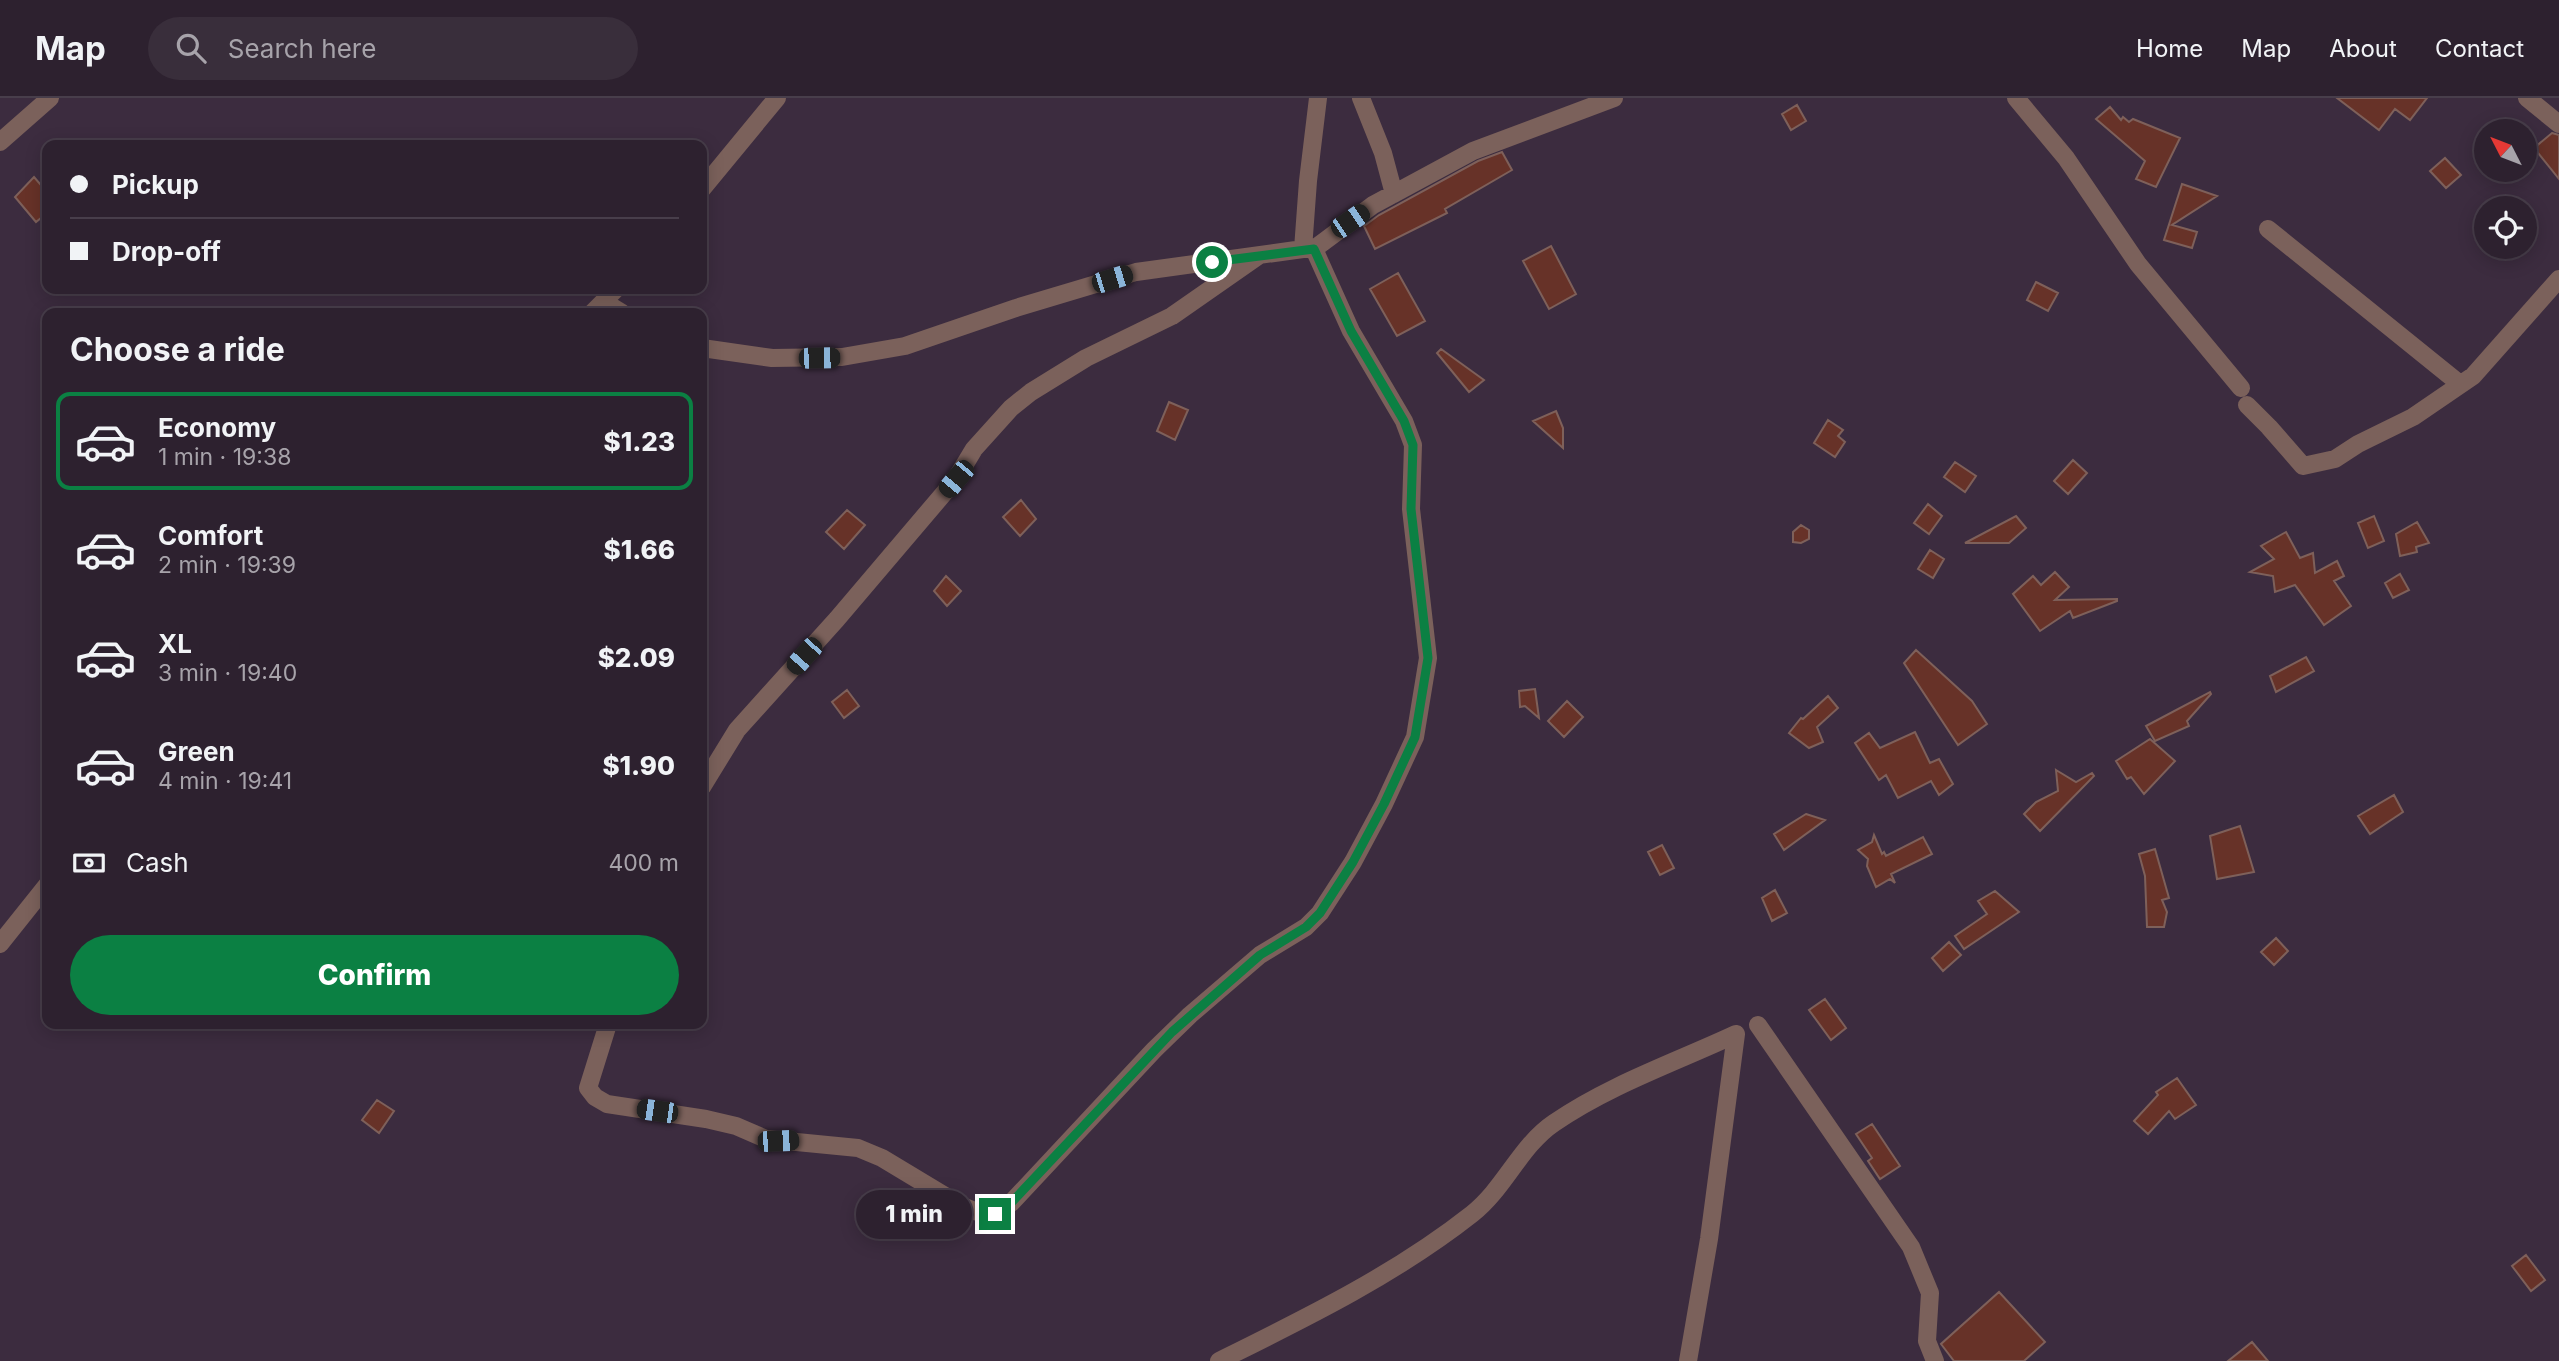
<!DOCTYPE html>
<meta charset="utf-8">
<style>
body{margin:0;font-family:Inter,sans-serif;background:#392e3b;color:#f1f3f6;height:100vh;display:flex;flex-direction:column;font-size:26px;white-space:nowrap}
*{box-sizing:border-box;margin:0}
p{font-size:23px;color:#a7a3aa}
.icon{flex:none;width:38px;height:38px;fill:none;stroke:currentColor;stroke-width:2;stroke-linecap:round;stroke-linejoin:round}
.map{position:relative;flex:1;overflow:hidden}
.drawer{position:absolute;left:42px;top:210px;width:665px;height:721px;display:flex;flex-direction:column;background:#2d212f;border-radius:14px;box-shadow:0 4px 18px #0003,0 0 0 2px #483e4b}
.drawer>*{flex:none}
.banner{position:absolute;left:42px;top:42px;width:665px;height:154px;border-radius:14px;box-shadow:0 4px 18px #0003,0 0 0 2px #483e4b;display:grid;align-content:center;height:154px;padding:0 28px;background:#2d212f}
.needle{width:46px;rotate:312deg}
.fabs{position:absolute;left:2474px;top:21px;display:grid;gap:14px}
.fabs a{display:grid;place-items:center;width:63px;height:63px;border-radius:50%;background:#2d212f;box-shadow:0 4px 18px #0003,0 0 0 2px #483e4b;font-size:35px}
.end{position:absolute;width:32px;height:32px;margin:-16px;border:9px solid #0b8043;background:#fff;box-shadow:0 0 0 4px #fff}
.from{border-radius:50%}
.bubble{position:absolute;height:49px;border-radius:24px;background:#2d212f;box-shadow:0 4px 18px #0003,0 0 0 2px #483e4b;font-size:23px;font-weight:800;line-height:49px;text-align:center}
.car{position:absolute;width:21px;height:42px;margin:-21px -10px;border-radius:9px;box-shadow:0 0 5px 2px #0007;background:linear-gradient(#222 24%,#8ab4d8 0 40%,#222 0 76%,#8ab4d8 0 86%,#222 0)}
.banner b{display:flex;align-items:center;gap:24px;height:66px;font-size:26px}
.banner b+b{border-top:2px solid #483e4b}
.banner i{width:18px;height:18px;background:#f1f3f6}
ul{padding:0;list-style:none}
li{display:flex;align-items:center;gap:21px;height:98px;margin:0 14px 10px;padding:0 14px;border:4px solid transparent;border-radius:14px}
li div{flex:1}
li b{display:block;font-size:26px}
li em{font-style:normal;font-weight:800}
li.active{border-color:#0b8043}
li>.icon{width:63px;height:63px;stroke-width:1.5}
h2{padding:0 28px;font-size:32px;line-height:84px}
.pay{display:flex;align-items:center;gap:18px;height:77px;padding:0 28px;font-size:26px}
.pay p{margin-inline-start:auto}
.primary-button{display:flex;gap:14px;margin-top:auto;padding:14px 28px}
.primary-button a{flex:1;height:80px;border-radius:42px;background:#0b8043;color:#fff;font-size:28px;font-weight:800;line-height:80px;text-align:center}
header{display:flex;align-items:center;gap:42px;box-sizing:border-box;height:98px;padding:0 35px;background:#2d212f;border-bottom:2px solid #483e4b}
header strong{font-size:33px}
nav{display:flex;gap:38px;margin-inline-start:auto;font-size:24px}
.search{width:490px;height:63px;background:#392e3b;display:flex;align-items:center;gap:18px;box-sizing:border-box;padding:0 24px;border-radius:38px;color:#a7a3aa;font-size:26px}
.map>svg:first-child{display:block}
</style>
<header>
<strong>Map</strong>
<div class="search"><svg class="icon" aria-label="search" viewBox="0 0 24 24"><circle cx="10" cy="10" r="6"/><path d="M15 15l6 6"/></svg>Search here</div>
<nav><a>Home</a><a>Map</a><a>About</a><a>Contact</a></nav>
</header>
<div class="map">
<svg width="2559" height="1263" viewBox="0 0 2559 1263">
<rect width="100%" height="100%" fill="#3c2c3f"/>
<path fill="#673228" stroke="#7e605a" stroke-width="2" d="M 2337,0 L 2427,0 L 2410,22 L 2395,11 L 2379,32 Z
M 1797,7 L 1806,23 L 1791,32 L 1782,16 Z
M 2110,9 L 2121,22 L 2123,19 L 2129,24 L 2133,21 L 2180,40 L 2156,89 L 2136,81 L 2145,63 L 2096,21 Z
M 2552,35 L 2559,37 L 2559,81 L 2534,50 Z
M 1502,54 L 1512,72 L 1445,111 L 1447,115 L 1375,151 L 1364,128 L 1379,117 L 1478,63 Z
M 2445,60 L 2461,77 L 2446,90 L 2430,73 Z
M 34,79 L 47,94 L 47,115 L 36,124 L 15,99 Z
M 2182,86 L 2217,98 L 2172,127 L 2197,134 L 2192,150 L 2164,142 Z
M 1551,148 L 1576,196 L 1549,211 L 1523,163 Z
M 1398,175 L 1425,223 L 1397,238 L 1370,191 Z
M 2036,184 L 2058,195 L 2048,213 L 2027,202 Z
M 1441,251 L 1484,282 L 1469,294 L 1437,255 Z
M 1169,304 L 1188,312 L 1175,342 L 1157,333 Z
M 1556,313 L 1563,330 L 1563,350 L 1533,323 Z
M 1828,322 L 1843,332 L 1838,338 L 1845,344 L 1835,359 L 1814,345 Z
M 2073,362 L 2087,375 L 2068,396 L 2054,383 Z
M 1955,364 L 1976,378 L 1965,394 L 1944,379 Z
M 1021,402 L 1036,421 L 1020,438 L 1003,419 Z
M 1928,406 L 1942,418 L 1929,436 L 1914,425 Z
M 847,412 L 865,427 L 844,451 L 826,434 Z
M 2016,418 L 2026,430 L 2009,445 L 1965,445 Z
M 2374,418 L 2384,443 L 2368,450 L 2358,425 Z
M 2417,424 L 2429,445 L 2416,449 L 2417,454 L 2400,458 L 2396,436 Z
M 1801,427 L 1809,432 L 1809,441 L 1801,445 L 1793,444 L 1793,434 Z
M 2286,434 L 2300,460 L 2313,455 L 2315,475 L 2337,463 L 2344,478 L 2334,483 L 2351,508 L 2324,527 L 2295,487 L 2275,494 L 2273,478 L 2250,474 L 2274,461 L 2261,448 Z
M 1930,452 L 1944,461 L 1933,480 L 1918,471 Z
M 2055,474 L 2069,489 L 2055,502 L 2117,501 L 2117,503 L 2073,520 L 2070,513 L 2040,533 L 2013,496 L 2033,478 L 2041,487 Z
M 2400,476 L 2409,492 L 2393,500 L 2385,485 Z
M 946,478 L 961,493 L 947,508 L 934,493 Z
M 1916,552 L 1972,603 L 1987,626 L 1958,647 L 1904,565 Z
M 2306,559 L 2314,573 L 2276,594 L 2270,578 Z
M 1535,591 L 1539,620 L 1525,608 L 1520,609 L 1519,593 Z
M 847,592 L 859,608 L 844,620 L 832,604 Z
M 2210,594 L 2211,596 L 2187,623 L 2189,628 L 2155,643 L 2146,628 Z
M 1828,598 L 1838,610 L 1817,629 L 1823,644 L 1809,650 L 1789,635 L 1801,620 L 1803,621 Z
M 1567,603 L 1583,619 L 1564,639 L 1548,623 Z
M 1915,634 L 1930,665 L 1939,661 L 1953,686 L 1939,697 L 1931,683 L 1898,700 L 1886,677 L 1879,682 L 1855,645 L 1869,635 L 1880,650 Z
M 2150,641 L 2175,663 L 2144,696 L 2131,679 L 2127,681 L 2116,663 Z
M 2056,672 L 2076,684 L 2092,675 L 2094,678 L 2040,733 L 2024,716 L 2036,704 L 2058,693 Z
M 2394,697 L 2403,714 L 2370,736 L 2358,718 Z
M 1806,716 L 1825,722 L 1784,752 L 1774,736 Z
M 2240,728 L 2254,774 L 2217,781 L 2210,738 Z
M 1874,737 L 1882,756 L 1884,754 L 1886,758 L 1923,739 L 1932,756 L 1891,776 L 1895,785 L 1890,781 L 1876,789 L 1867,768 L 1868,761 L 1858,752 L 1872,744 Z
M 1662,747 L 1674,770 L 1660,777 L 1648,754 Z
M 2155,751 L 2169,800 L 2162,802 L 2167,814 L 2164,829 L 2147,829 L 2145,778 L 2139,756 Z
M 1775,792 L 1787,815 L 1772,823 L 1762,800 Z
M 1995,793 L 2019,814 L 1964,851 L 1955,838 L 1987,816 L 1978,803 Z
M 2276,840 L 2288,853 L 2274,867 L 2261,854 Z
M 1949,844 L 1961,857 L 1943,873 L 1932,860 Z
M 1825,901 L 1846,930 L 1831,942 L 1809,912 Z
M 2177,980 L 2196,1007 L 2175,1021 L 2169,1013 L 2148,1036 L 2134,1023 L 2158,997 L 2156,994 Z
M 377,1002 L 394,1013 L 379,1035 L 362,1022 Z
M 1872,1026 L 1900,1068 L 1880,1081 L 1868,1063 L 1872,1060 L 1856,1036 Z
M 2526,1157 L 2545,1182 L 2531,1193 L 2512,1168 Z
M 1999,1194 L 2045,1244 L 2024,1263 L 1954,1263 L 1941,1246 Z
M 2252,1244 L 2268,1263 L 2228,1263 Z"/>
<g fill="none" stroke-linecap="round" stroke-linejoin="round">
<path stroke="#7b615b" stroke-width="18" d="M 1361,0 L 1383,55 L 1394,96
M 2016,0 L 2066,60 L 2138,166 L 2241,290
M 2527,0 L 2559,26
M 0,44 L 50,0
M 702,91 L 777,0
M 2268,131 L 2460,286
M 1314,151 L 1373,107 L 1473,53 L 1614,0
M 604,204 L 622,215
M 592,215 L 616,191
M 702,250 L 772,260 L 842,259 L 905,248 L 1016,210 L 1136,174 L 1303,151
M 2247,307 L 2269,329 L 2303,368 L 2335,361 L 2358,346 L 2413,319 L 2473,278 L 2559,181
M 702,689 L 737,632 L 837,521 L 956,381 L 974,351 L 1011,310 L 1031,294 L 1086,260 L 1172,218 L 1258,158
M 0,846 L 47,787
M 608,926 L 588,990 L 595,999 L 607,1006 L 706,1021 L 736,1028 L 766,1041 L 858,1050 L 882,1060 L 960,1107 L 985,1117 L 1002,1112 L 1011,1105 L 1154,952 L 1190,917 L 1260,857 L 1306,829 L 1320,815 L 1353,764 L 1384,706 L 1415,639 L 1428,560 L 1411,411 L 1413,347 L 1404,323 L 1351,233 L 1314,151 L 1303,151 L 1308,83 L 1318,0
M 1758,927 L 1911,1149 L 1930,1195 L 1927,1243 L 1935,1263
M 1219,1263 C 1306,1220 1396,1176 1472,1116 C 1505,1090 1520,1048 1554,1025 C 1609,987 1676,964 1736,936
M 1688,1263 L 1709,1141 L 1736,936"/>
</g>
<g fill="none" stroke-linecap="round" stroke-linejoin="round">
<path stroke="#0b8043" stroke-width="9" d="M 995,1116 L 1011,1105 L 1172,934 L 1260,857 L 1306,829 L 1320,815 L 1353,764 L 1384,706 L 1415,639 L 1428,560 L 1411,411 L 1413,347 L 1404,323 L 1351,233 L 1314,151 L 1212,164"/>
</g>
</svg>
<div class="fabs">
<a><svg class="needle" viewBox="-14 -14 28 28"><path d="M0-13l5 13h-10z" fill="#e53935"/><path d="M0 13l5-13h-10z" fill="#a7a3aa"/></svg></a>
<a><svg class="icon" aria-label="locate" viewBox="0 0 24 24"><circle cx="12" cy="12" r="6"/><path d="M12 2v4M12 18v4M2 12h4M18 12h4"/></svg></a>
</div>
<i class="end from" style="left:1212px;top:164px"></i>
<i class="end" style="left:995px;top:1116px"></i>
<div class="bubble" style="left:856px;top:1092px;width:116px">1 min</div>
<i class="car" style="left:1350px;top:123px;rotate:56deg"></i>
<i class="car" style="left:1112px;top:181px;rotate:73deg"></i>
<i class="car" style="left:819px;top:260px;rotate:89deg"></i>
<i class="car" style="left:956px;top:381px;rotate:220deg"></i>
<i class="car" style="left:804px;top:558px;rotate:222deg"></i>
<i class="car" style="left:657px;top:1013px;rotate:278deg"></i>
<i class="car" style="left:778px;top:1043px;rotate:88deg"></i>
<div class="banner">
<b><i class="from"></i>Pickup</b>
<b><i></i>Drop-off</b>
</div>
<section class="drawer">
<h2>Choose a ride</h2>
<ul>
<li class="active"><svg class="icon" aria-label="car" viewBox="0 0 24 24"><path d="M5 17H2v-5l4-1 3-4h7l3 4 3 1v5h-3M9 17h6M6 11h13"/><circle cx="7" cy="17" r="2"/><circle cx="17" cy="17" r="2"/></svg><div><b>Economy</b><p>1 min · 19:38</p></div><em>$1.23</em></li>
<li><svg class="icon" aria-label="car" viewBox="0 0 24 24"><path d="M5 17H2v-5l4-1 3-4h7l3 4 3 1v5h-3M9 17h6M6 11h13"/><circle cx="7" cy="17" r="2"/><circle cx="17" cy="17" r="2"/></svg><div><b>Comfort</b><p>2 min · 19:39</p></div><em>$1.66</em></li>
<li><svg class="icon" aria-label="car" viewBox="0 0 24 24"><path d="M5 17H2v-5l4-1 3-4h7l3 4 3 1v5h-3M9 17h6M6 11h13"/><circle cx="7" cy="17" r="2"/><circle cx="17" cy="17" r="2"/></svg><div><b>XL</b><p>3 min · 19:40</p></div><em>$2.09</em></li>
<li><svg class="icon" aria-label="car" viewBox="0 0 24 24"><path d="M5 17H2v-5l4-1 3-4h7l3 4 3 1v5h-3M9 17h6M6 11h13"/><circle cx="7" cy="17" r="2"/><circle cx="17" cy="17" r="2"/></svg><div><b>Green</b><p>4 min · 19:41</p></div><em>$1.90</em></li>
</ul>
<div class="pay"><svg class="icon" aria-label="cash" viewBox="0 0 24 24"><path d="M3 7h18v10H3z"/><circle cx="12" cy="12" r="2"/></svg>Cash<p>400 m</p></div>
<div class="primary-button"><a>Confirm</a></div>
</section>
</div>
